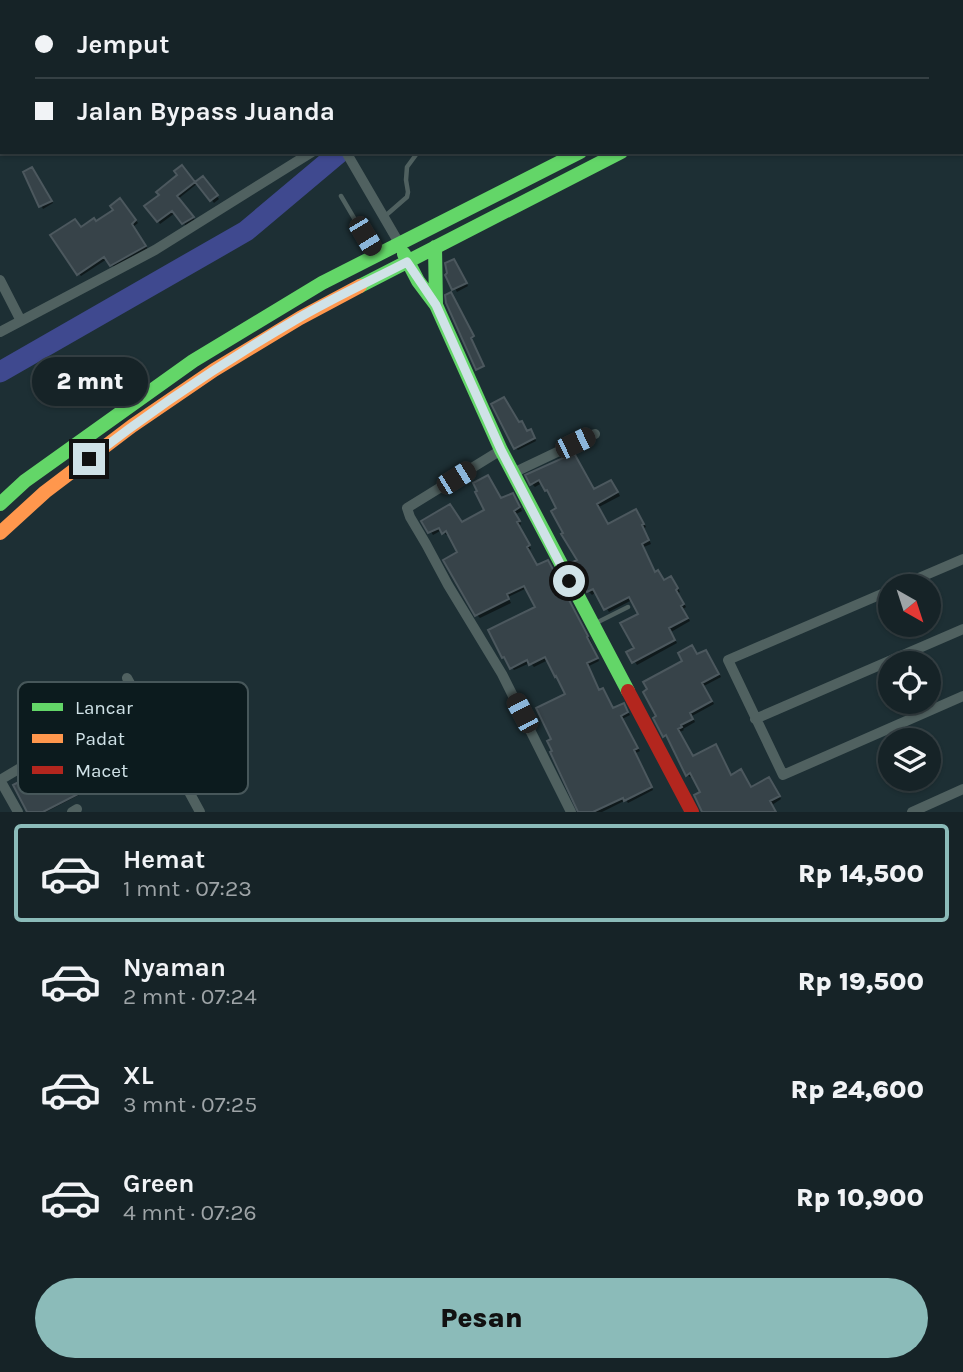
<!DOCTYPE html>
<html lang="id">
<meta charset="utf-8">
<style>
body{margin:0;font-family:Karla,sans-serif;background:#1f2b2f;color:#f1f3f6;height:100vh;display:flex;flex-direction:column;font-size:26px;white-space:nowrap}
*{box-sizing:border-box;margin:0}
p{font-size:23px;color:#9ea4a7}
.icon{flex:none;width:38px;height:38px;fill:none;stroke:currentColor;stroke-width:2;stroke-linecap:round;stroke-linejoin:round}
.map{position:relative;height:812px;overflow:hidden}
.drawer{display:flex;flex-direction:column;background:#162327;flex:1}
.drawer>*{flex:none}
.banner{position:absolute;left:0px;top:0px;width:964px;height:154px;box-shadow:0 2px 5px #0004,0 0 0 2px #354044;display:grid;align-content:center;height:154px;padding:0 35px;background:#162327}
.needle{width:46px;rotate:141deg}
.tools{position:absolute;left:878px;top:574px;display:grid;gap:14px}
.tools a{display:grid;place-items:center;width:63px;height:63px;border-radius:50%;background:#162327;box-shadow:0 2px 5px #0004,0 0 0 2px #354044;font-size:35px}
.end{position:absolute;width:32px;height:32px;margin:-16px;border:9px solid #d0e2e7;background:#111;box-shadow:0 0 0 4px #111}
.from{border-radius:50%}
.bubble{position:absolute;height:49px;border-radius:24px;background:#162327;box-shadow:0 2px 5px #0004,0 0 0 2px #354044;font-size:23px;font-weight:800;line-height:49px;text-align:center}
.car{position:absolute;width:21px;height:42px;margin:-21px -10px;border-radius:9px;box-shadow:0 0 5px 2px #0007;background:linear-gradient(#222 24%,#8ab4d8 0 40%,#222 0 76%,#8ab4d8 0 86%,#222 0)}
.banner b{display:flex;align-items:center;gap:24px;height:66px;font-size:26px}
.banner b+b{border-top:2px solid #354044}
.banner i{width:18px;height:18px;background:#f1f3f6}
ul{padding:12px 0 0;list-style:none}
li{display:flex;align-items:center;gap:21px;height:98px;margin:0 14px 10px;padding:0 21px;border:4px solid transparent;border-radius:7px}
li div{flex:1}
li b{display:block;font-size:26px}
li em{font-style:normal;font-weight:800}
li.selected{border-color:#8bbbb9}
li>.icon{width:63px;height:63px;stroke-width:1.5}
.cta{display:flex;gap:14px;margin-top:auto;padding:14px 35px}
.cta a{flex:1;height:80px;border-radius:42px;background:#8bbbb9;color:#111;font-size:28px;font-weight:800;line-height:80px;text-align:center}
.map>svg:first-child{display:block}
</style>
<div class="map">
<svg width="963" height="812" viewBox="0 0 963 812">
<rect width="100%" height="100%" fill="#1d2f34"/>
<path fill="#0007" d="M 0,0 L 74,0 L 74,2 L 2,2 L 2,22 L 0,23 Z
M 218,0 L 246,0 L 247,2 L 219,2 Z
M 274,0 L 364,0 L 365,2 L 275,2 Z
M 379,0 L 478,0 L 473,2 L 376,2 Z
M 0,46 L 2,46 L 2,80 L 0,79 Z
M 184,169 L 195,184 L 203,178 L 219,199 L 214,203 L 198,183 L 178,199 L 195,220 L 186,226 L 175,213 L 160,224 L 158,221 L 161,195 Z
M 34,172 L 53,203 L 43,209 L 25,173 Z
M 122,203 L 138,223 L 133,227 L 148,249 L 114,267 L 107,259 L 81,276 L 79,274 L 81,229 L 97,223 Z
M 456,263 L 468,286 L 457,292 L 447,275 Z
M 522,423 L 528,433 L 533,434 L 536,441 L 518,450 L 515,448 L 519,424 Z
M 574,455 L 595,490 L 614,485 L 620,496 L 599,507 L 609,525 L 638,514 L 646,527 L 644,528 L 651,544 L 644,547 L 656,573 L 664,581 L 671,578 L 674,581 L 680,592 L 678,593 L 686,607 L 683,609 L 690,621 L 671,632 L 677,643 L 637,665 L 629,653 L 636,649 L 640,614 L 632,600 L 609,612 L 596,592 L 592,595 L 588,591 L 574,564 L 579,561 L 565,534 L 559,508 L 542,483 L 535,487 L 532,484 Z
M 515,498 L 522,511 L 516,514 L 521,524 L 519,526 L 531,549 L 529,550 L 538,567 L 548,562 L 551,565 L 590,639 L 599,661 L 589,666 L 600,692 L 614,710 L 626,708 L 630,715 L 622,719 L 640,751 L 636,753 L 653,790 L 628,803 L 626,800 L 602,812 L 580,812 L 553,740 L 567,695 L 548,660 L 534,667 L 530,663 L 514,670 L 503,657 L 490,631 L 537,607 L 527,588 L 508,597 L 511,603 L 480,618 L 477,615 L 460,552 L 449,534 L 446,535 L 442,530 L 433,535 L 423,521 L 463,524 L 502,500 Z
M 692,647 L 698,656 L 708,655 L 721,677 L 704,686 L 714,704 L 692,716 L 695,722 L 683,729 L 684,730 L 680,732 L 693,757 L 716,746 L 719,749 L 732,776 L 741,771 L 752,788 L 769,779 L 781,799 L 772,805 L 776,812 L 703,812 L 702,792 L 693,776 L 690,777 L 687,775 L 670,738 L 668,739 L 665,736 L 656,719 Z
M 67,760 L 72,771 L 71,772 L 81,794 L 46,812 L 29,812 Z"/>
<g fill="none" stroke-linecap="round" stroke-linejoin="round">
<path stroke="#3f498f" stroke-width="21" d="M 571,2 L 575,0
M 0,372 L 246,231 L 340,152"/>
</g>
<path fill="#374349" stroke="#4c585e" stroke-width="2" d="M 182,165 L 195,182 L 177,196 L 194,217 L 182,224 L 172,211 L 157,222 L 144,206 L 159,195 L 156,192 L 177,175 L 174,171 Z
M 32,167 L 52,201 L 39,207 L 23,172 Z
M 203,176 L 218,195 L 210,201 L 195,182 Z
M 120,198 L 136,220 L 132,224 L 146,246 L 110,266 L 104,257 L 77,275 L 50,235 L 75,219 L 81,227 L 94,218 L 96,221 L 113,210 L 110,206 Z
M 454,259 L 467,283 L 452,290 L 445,275 L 447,273 L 445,263 Z
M 451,292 L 474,336 L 471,338 L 484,366 L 476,370 L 446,303 L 445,295 Z
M 504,397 L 519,422 L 522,421 L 527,431 L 531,429 L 535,438 L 514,449 L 491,404 Z
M 574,453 L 594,489 L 611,480 L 618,492 L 597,504 L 608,524 L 636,509 L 644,524 L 642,525 L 649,540 L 642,544 L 655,572 L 658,570 L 664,580 L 671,576 L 678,588 L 676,590 L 684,604 L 681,606 L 688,618 L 669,628 L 675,640 L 632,663 L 626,652 L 634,648 L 620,623 L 638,614 L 629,597 L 604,610 L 593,589 L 587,592 L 571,563 L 577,560 L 561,534 L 563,533 L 551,511 L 556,508 L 547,490 L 545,491 L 539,480 L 530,485 L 525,475 Z
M 488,475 L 501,498 L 513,493 L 520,507 L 514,511 L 520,521 L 517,522 L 530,545 L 527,547 L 537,565 L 548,560 L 588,636 L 587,637 L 598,658 L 587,663 L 599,690 L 603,688 L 613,708 L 624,703 L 628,712 L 621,716 L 638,748 L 634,750 L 652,787 L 624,801 L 623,798 L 593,812 L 578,812 L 550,752 L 552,751 L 547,741 L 551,739 L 536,708 L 565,694 L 556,676 L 555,677 L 545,657 L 529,665 L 527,660 L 510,669 L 504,657 L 502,658 L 488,630 L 535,607 L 524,586 L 507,594 L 509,599 L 475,616 L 443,560 L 457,552 L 446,531 L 442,534 L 439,528 L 428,533 L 421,521 L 450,504 L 462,522 L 484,510 L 475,492 L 477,491 L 473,483 Z
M 692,645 L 697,654 L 706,650 L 719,674 L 702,683 L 712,701 L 690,713 L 693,719 L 681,725 L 682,727 L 678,729 L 693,756 L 716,744 L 731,775 L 741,769 L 751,787 L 769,777 L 780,796 L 770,801 L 776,812 L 702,812 L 694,795 L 700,792 L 690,773 L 686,776 L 666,735 L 663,737 L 653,718 L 656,716 L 643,692 L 647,689 L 643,682 L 682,661 L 678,653 Z
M 66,757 L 72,770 L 71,771 L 82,792 L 43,812 L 27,812 L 13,785 Z"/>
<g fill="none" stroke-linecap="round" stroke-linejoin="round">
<path stroke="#506160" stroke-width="4.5" d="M 341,196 L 374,252
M 384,217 L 407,197 L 408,192 L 406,180 L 407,167 L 418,152
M 596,623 L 628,607"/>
<path stroke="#506160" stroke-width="10" d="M 124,0 L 125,2
M 260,0 L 261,2
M 178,2 L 181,0
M 511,2 L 513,0
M 0,26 L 2,26
M 346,152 L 399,243
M 0,280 L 21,321
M 0,332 L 155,250 L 312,152
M 501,450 L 407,508 L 410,517 L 426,544 L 448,585 L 502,674 L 571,812
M 513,473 L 595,434
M 900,586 L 963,559
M 891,590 L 728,660 L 783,775 L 963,696
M 127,678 L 200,812
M 755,719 L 963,629
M 0,780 L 54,748
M 0,780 L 18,812
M 72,812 L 77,809
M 912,812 L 963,789"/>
<path stroke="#63d668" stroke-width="14" d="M 877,2 L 881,0
M 919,2 L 923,0
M 435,247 L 436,305
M 404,254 L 418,281 L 436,305 L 501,450 L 628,691
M 360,286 L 621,152
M 0,504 L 25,481 L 193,361 L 322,283 L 580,152"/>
<path stroke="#ff974d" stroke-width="14" d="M 0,533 L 45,492 L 132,426 L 214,370 L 300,318 L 360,286"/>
<path stroke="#b3261e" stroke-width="14" d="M 628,691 L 692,812"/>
</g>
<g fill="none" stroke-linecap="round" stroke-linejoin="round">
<path stroke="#d0e2e7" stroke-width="9" d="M 89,459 C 155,408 225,361 297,319 C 333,298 370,281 407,262 L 436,305 L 501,450 L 569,581"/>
</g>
<rect x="18" y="682" width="230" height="112" rx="10" fill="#0c1b1e" stroke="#47575a" stroke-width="2"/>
<rect x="32" y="703" width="31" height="8" fill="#63d668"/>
<rect x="32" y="734" width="31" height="9" fill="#ff974d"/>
<rect x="32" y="766" width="31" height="8" fill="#b3261e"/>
<g font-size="19" fill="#d0e2e7">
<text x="75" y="714">Lancar</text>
<text x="75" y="745">Padat</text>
<text x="75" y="777">Macet</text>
</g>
</svg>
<div class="tools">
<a><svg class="needle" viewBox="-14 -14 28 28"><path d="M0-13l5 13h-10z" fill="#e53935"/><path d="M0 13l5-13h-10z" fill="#9ea4a7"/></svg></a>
<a><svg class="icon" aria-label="locate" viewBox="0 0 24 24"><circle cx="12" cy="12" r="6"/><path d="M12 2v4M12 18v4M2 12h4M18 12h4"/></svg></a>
<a><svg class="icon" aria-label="layers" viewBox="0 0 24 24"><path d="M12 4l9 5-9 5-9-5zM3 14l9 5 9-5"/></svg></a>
</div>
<i class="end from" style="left:569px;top:581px"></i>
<i class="end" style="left:89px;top:459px"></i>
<div class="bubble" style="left:32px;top:357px;width:116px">2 mnt</div>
<i class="car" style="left:365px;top:236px;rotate:149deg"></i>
<i class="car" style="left:575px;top:443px;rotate:64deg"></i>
<i class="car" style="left:456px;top:478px;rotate:58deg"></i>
<i class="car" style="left:522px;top:713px;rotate:332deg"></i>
<div class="banner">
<b><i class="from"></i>Jemput</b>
<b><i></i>Jalan Bypass Juanda</b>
</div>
</div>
<section class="drawer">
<ul>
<li class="selected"><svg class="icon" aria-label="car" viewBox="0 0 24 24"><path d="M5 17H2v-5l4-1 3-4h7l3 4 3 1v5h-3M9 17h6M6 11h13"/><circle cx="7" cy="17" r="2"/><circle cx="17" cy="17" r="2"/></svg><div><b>Hemat</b><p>1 mnt · 07:23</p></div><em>Rp 14,500</em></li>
<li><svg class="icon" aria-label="car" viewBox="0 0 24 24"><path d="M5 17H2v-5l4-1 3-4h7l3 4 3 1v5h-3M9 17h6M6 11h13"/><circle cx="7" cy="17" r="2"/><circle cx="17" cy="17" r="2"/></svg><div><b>Nyaman</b><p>2 mnt · 07:24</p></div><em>Rp 19,500</em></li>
<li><svg class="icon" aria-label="car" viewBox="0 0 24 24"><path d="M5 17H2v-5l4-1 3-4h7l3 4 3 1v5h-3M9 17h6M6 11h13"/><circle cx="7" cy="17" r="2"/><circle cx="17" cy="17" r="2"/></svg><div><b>XL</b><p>3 mnt · 07:25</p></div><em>Rp 24,600</em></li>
<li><svg class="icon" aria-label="car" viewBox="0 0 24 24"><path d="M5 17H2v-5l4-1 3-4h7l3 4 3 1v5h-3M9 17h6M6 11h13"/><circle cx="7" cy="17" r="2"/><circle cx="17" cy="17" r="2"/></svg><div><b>Green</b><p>4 mnt · 07:26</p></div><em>Rp 10,900</em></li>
</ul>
<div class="cta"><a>Pesan</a></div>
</section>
